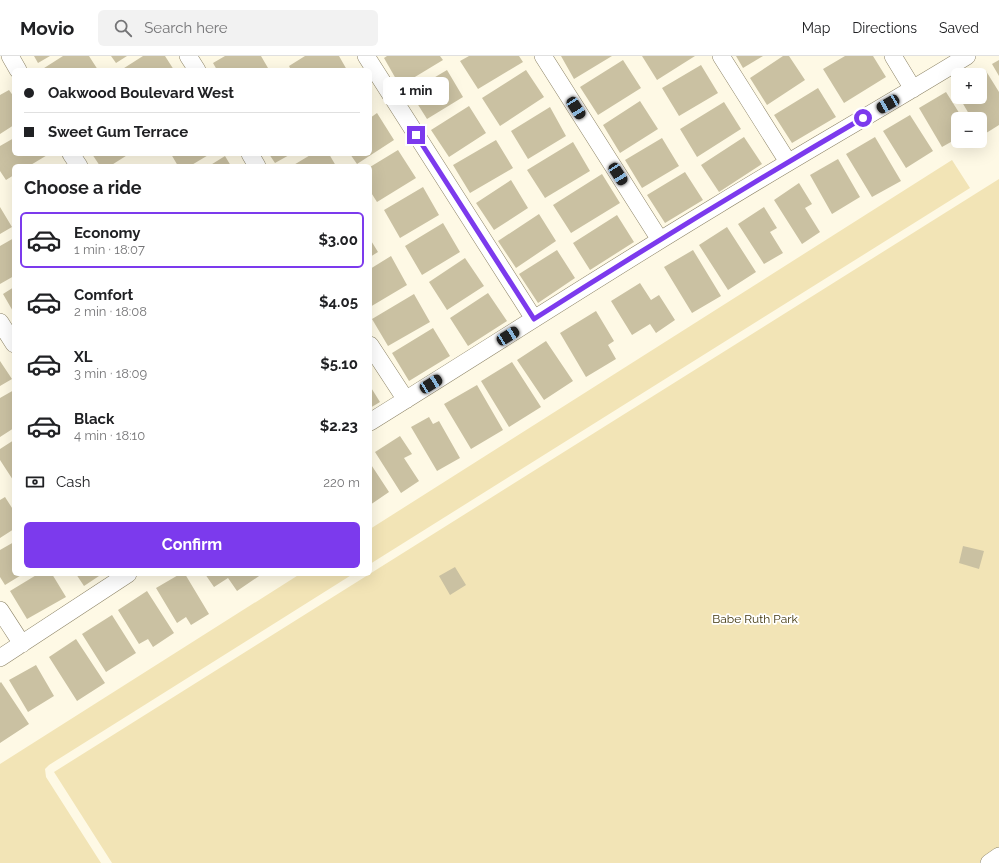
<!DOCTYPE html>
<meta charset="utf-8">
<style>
body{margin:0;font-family:Raleway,sans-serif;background:#f2f2f2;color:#202124;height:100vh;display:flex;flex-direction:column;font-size:15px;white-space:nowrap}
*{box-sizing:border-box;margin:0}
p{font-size:13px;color:#757577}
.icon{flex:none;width:22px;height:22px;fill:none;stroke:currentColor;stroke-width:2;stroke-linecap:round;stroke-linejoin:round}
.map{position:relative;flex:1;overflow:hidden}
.side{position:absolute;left:12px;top:108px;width:360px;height:412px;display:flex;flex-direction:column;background:#fff;border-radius:6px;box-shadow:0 4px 16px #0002}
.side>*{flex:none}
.top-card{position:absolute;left:12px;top:12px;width:360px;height:88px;border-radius:6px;box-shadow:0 4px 16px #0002;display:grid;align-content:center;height:88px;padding:0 12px;background:#fff}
.fabs{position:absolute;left:951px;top:12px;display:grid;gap:8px}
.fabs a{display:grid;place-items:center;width:36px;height:36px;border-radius:6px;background:#fff;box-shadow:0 4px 16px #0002;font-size:20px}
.end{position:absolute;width:18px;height:18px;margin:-9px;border:5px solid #7c3aed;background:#fff;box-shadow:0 0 0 2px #fff}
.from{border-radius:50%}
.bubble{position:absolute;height:28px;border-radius:6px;background:#fff;box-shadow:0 4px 16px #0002;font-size:13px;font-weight:700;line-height:28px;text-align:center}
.car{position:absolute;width:12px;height:24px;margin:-12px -6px;border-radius:5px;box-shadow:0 0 3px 1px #0007;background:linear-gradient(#222 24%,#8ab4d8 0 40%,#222 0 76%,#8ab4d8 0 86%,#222 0)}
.top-card b{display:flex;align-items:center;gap:14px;height:38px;font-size:15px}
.top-card b+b{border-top:1px solid #e0e0e0}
.top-card i{width:10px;height:10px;background:#202124}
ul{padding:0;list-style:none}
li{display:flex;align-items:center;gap:12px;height:56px;margin:0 8px 6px;padding:0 4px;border:2px solid transparent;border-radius:6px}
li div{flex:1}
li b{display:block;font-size:15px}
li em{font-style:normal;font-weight:700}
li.on{border-color:#7c3aed}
li>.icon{width:36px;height:36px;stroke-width:1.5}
h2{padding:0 12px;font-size:18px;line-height:48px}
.pay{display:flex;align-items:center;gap:10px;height:44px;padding:0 12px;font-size:15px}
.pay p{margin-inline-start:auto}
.primary-button{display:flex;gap:8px;margin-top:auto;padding:8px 12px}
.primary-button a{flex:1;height:46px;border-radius:6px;background:#7c3aed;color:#fff;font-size:16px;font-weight:700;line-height:46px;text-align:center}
header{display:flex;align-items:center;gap:24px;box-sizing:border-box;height:56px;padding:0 20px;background:#fff;border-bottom:1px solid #e0e0e0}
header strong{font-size:19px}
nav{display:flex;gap:22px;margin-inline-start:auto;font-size:14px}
.search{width:280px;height:36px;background:#f2f2f2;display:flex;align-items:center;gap:10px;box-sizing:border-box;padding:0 14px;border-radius:6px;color:#757577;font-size:15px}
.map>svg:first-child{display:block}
</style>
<header>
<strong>Movio</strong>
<div class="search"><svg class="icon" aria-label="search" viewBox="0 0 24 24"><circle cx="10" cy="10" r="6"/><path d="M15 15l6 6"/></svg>Search here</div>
<nav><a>Map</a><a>Directions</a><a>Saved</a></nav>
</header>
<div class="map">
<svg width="999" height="807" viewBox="0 0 999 807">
<rect width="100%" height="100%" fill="#fef9e5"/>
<path fill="#f2e4b6" d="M 952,104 L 970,132 L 370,508 L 370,473 Z
M 999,123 L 999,800 L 989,807 L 112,807 L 54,716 Z
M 300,518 L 353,518 L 49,709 L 45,713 L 46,721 L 101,807 L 0,807 L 0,708 Z"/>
<path fill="#cac1a2" d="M 34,0 L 50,0 L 38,7 Z
M 63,0 L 89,0 L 98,14 L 41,14 Z
M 111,0 L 127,0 L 116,7 Z
M 143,0 L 165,0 L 174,14 L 121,14 Z
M 225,0 L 261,0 L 268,12 L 265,14 L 217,14 L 213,7 Z
M 305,0 L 339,0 L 347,14 L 291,14 L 289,10 Z
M 387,0 L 440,0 L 443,4 L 400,30 L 384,2 Z
M 469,0 L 519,0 L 523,6 L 478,33 L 460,5 Z
M 561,0 L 612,0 L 574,23 Z
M 642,0 L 695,0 L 657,24 Z
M 736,0 L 763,0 L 743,12 Z
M 783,0 L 789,0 L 805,24 L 767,49 L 750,22 Z
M 845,0 L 873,0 L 886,21 L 844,47 L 823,13 Z
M 623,4 L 641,32 L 598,59 L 580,31 Z
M 999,4 L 999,20 L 992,8 Z
M 701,9 L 718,37 L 679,60 L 662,32 Z
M 447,14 L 463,41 L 427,63 L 410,36 Z
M 526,14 L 544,41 L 500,70 L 482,42 Z
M 986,15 L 999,36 L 999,69 L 983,79 L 980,75 L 980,63 L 972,63 L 959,41 L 980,41 L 980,19 Z
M 818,32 L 836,61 L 792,87 L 774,59 Z
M 9,34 L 14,41 L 14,69 L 0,78 L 0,39 Z
M 946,36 L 963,63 L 958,63 L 958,82 L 942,91 L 919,52 Z
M 640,45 L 658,73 L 620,97 L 603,69 Z
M 724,46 L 741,73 L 697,101 L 680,73 Z
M 469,50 L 486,77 L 449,101 L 431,74 Z
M 550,51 L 566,80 L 528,103 L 511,75 Z
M 377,57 L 394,84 L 357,108 L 350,98 L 370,98 L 370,62 Z
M 910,59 L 933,95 L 906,112 L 883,75 Z
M 744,81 L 762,108 L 719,136 L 701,109 Z
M 875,81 L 901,125 L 872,141 L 846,98 Z
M 14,82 L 14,98 L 49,98 L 29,110 L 14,110 L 14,119 L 6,124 L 0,115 L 0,90 Z
M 662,82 L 679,110 L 642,132 L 625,104 Z
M 496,84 L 513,112 L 470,137 L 453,109 Z
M 573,86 L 590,115 L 545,142 L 527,114 Z
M 398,94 L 416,122 L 377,146 L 370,135 L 370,111 Z
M 92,98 L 129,98 L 110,110 L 100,110 Z
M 171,98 L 210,98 L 190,110 L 178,110 Z
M 269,98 L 291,98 L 275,107 Z
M 312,98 L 329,98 L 336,110 L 292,110 Z
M 225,100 L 231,110 L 209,110 Z
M 838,103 L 860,141 L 832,158 L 810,119 Z
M 685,116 L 703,144 L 665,167 L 647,139 Z
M 602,118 L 620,147 L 571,177 L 553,149 Z
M 511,124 L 528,152 L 494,174 L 476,147 Z
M 799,127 L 812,148 L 805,152 L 820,176 L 802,188 L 774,144 Z
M 423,131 L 439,159 L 400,182 L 384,154 Z
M 0,151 L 12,171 L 0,178 Z
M 764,151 L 777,172 L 770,176 L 783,197 L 764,208 L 738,168 Z
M 539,158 L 556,185 L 516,212 L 498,185 Z
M 617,159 L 634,186 L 590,214 L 573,187 Z
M 443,167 L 460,196 L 422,219 L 405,190 Z
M 727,171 L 756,216 L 728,234 L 699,189 Z
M 14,182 L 14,220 L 0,228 L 0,190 Z
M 370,183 L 378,196 L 370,201 Z
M 557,194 L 575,222 L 538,247 L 519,218 Z
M 693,194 L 721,240 L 692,257 L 664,211 Z
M 391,200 L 407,229 L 370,251 L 370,213 Z
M 465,202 L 484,230 L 447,254 L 429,226 Z
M 640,227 L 651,244 L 659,239 L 675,264 L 656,277 L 650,268 L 632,279 L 611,245 Z
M 14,231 L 14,257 L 3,238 Z
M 488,237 L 507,265 L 468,290 L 450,262 Z
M 414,238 L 430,266 L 388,290 L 372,263 Z
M 596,255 L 614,285 L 608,289 L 616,303 L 586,321 L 560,277 Z
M 433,272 L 450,300 L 409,325 L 392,297 Z
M 546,285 L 573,325 L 544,344 L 517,304 Z
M 0,305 L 12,323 L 0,330 Z
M 512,306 L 541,351 L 509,371 L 481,325 Z
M 477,329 L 503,374 L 471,393 L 444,348 Z
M 370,330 L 380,346 L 370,352 Z
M 14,334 L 14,372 L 0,381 L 0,342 Z
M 429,361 L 433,368 L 439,365 L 460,402 L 437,415 L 411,371 Z
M 400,380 L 412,398 L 404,402 L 419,425 L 401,437 L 375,396 Z
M 14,384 L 14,423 L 13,424 L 0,404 L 0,393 Z
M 370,407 L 389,436 L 370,449 Z
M 5,441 L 14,455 L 14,473 L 0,482 L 0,444 Z
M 14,486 L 14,518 L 23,518 L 5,529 L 0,521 L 0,494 Z
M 963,490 L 984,495 L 979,513 L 959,507 Z
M 455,511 L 466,529 L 450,539 L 439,520 Z
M 38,518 L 52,518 L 66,541 L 27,563 L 10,535 Z
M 76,518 L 102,518 L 84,530 Z
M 180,518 L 185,518 L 209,558 L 191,569 L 186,561 L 177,567 L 156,532 Z
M 205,518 L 262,518 L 237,535 L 228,522 L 214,531 Z
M 147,535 L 174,577 L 153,591 L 148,583 L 139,588 L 118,554 Z
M 112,559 L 136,597 L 106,616 L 82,578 Z
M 76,583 L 105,627 L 77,645 L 49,601 Z
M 36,609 L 54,640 L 28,656 L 9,624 Z
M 1,626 L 29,668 L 0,687 L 0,627 Z"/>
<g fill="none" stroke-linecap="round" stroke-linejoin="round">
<g stroke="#8c8366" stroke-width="18">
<path id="minor" d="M 10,0 L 18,14
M 188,0 L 197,14
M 366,0 L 534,263
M 543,0 L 660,184
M 721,0 L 788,106
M 893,0 L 913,33
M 71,98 L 79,110
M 250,98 L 257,110
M 0,266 L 14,288
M 370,289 L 406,344
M 370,366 C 486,294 600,220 716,150 C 799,99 884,51 967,0
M 0,554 L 22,588
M 0,602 L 128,518
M 989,807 L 999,800"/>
</g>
<use href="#minor" stroke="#fff" stroke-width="17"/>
</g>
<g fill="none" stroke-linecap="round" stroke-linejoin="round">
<path stroke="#7c3aed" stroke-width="5" d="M 416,79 L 534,263 C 642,194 752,127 863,62"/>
</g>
<g text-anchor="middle" stroke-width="3.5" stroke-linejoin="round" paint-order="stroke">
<g font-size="12" fill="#3f340b" stroke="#fff">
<text x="755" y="567">Babe Ruth Park</text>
</g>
</g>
</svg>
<div class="fabs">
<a>+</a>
<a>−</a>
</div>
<i class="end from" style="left:863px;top:62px"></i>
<i class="end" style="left:416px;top:79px"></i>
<div class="bubble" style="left:383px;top:21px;width:66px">1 min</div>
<i class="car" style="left:888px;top:48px;rotate:240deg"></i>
<i class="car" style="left:576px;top:52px;rotate:147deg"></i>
<i class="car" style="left:618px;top:118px;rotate:147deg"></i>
<i class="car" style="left:508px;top:280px;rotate:58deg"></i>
<i class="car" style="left:431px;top:328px;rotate:58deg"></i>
<div class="top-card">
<b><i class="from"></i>Oakwood Boulevard West</b>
<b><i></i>Sweet Gum Terrace</b>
</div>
<section class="side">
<h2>Choose a ride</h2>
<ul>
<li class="on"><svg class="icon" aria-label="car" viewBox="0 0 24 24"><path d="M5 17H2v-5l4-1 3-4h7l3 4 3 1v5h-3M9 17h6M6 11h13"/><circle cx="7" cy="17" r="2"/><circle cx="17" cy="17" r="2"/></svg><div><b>Economy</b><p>1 min · 18:07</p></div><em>$3.00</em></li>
<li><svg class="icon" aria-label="car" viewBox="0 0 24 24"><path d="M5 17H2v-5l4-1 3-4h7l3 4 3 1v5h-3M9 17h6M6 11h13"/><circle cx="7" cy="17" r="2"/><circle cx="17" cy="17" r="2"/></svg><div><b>Comfort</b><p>2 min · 18:08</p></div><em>$4.05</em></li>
<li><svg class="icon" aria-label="car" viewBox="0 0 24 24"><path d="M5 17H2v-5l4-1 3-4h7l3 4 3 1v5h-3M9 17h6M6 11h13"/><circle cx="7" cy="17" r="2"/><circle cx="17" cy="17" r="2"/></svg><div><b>XL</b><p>3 min · 18:09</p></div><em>$5.10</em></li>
<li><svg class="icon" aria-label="car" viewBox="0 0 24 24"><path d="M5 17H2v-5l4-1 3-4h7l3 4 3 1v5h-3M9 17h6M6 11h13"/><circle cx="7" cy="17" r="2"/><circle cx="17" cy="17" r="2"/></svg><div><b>Black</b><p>4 min · 18:10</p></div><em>$2.23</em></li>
</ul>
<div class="pay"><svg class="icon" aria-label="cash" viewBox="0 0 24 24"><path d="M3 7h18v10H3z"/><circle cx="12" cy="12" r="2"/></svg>Cash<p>220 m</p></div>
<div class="primary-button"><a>Confirm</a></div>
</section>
</div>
